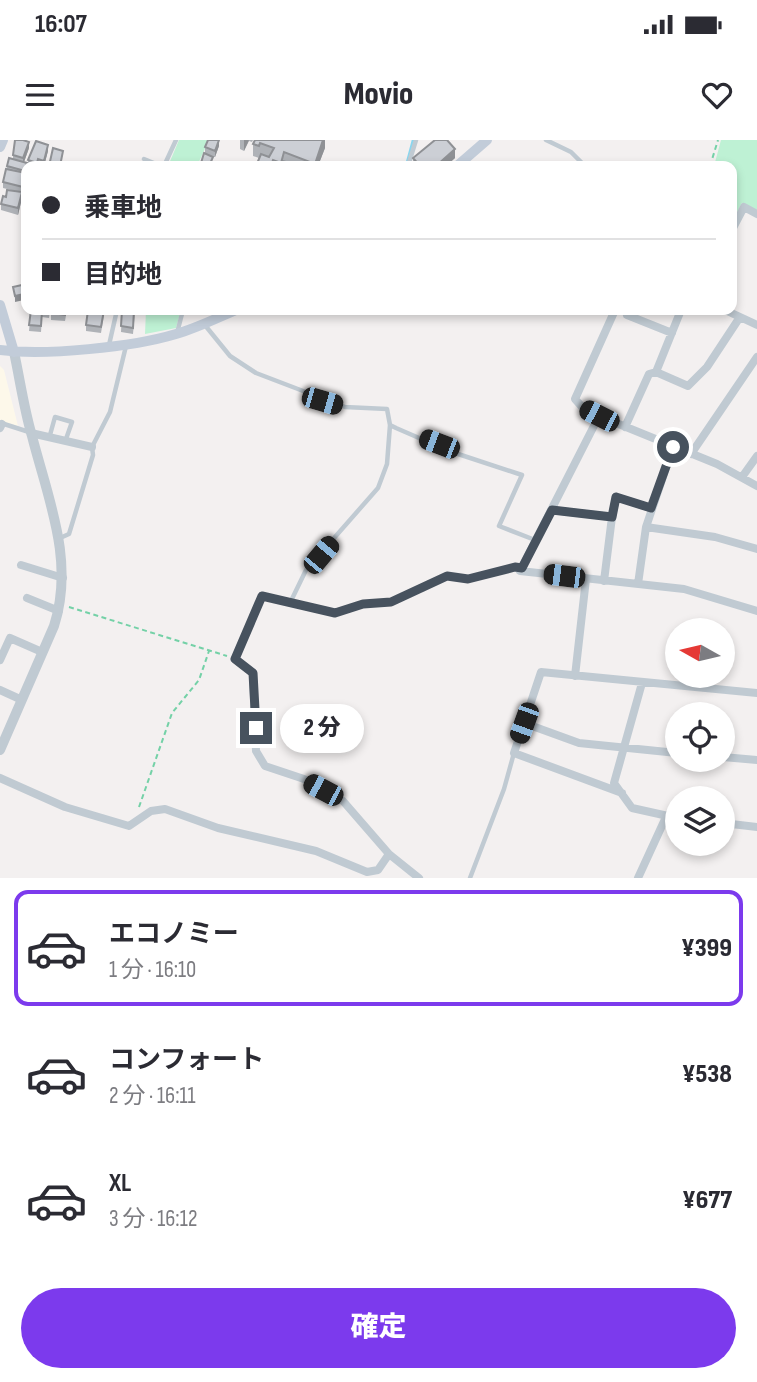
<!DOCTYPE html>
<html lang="ja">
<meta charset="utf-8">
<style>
body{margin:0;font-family:"Sofia Sans Condensed","Noto Sans JP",sans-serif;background:#f7f7f7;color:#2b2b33;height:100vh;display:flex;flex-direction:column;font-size:26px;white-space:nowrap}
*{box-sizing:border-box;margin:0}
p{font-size:23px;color:#7c7c81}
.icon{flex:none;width:38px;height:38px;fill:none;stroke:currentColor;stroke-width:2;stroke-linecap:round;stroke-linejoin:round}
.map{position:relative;height:738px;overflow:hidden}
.panel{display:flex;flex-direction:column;background:#fff;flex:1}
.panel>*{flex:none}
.guide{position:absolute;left:21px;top:21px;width:716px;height:154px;border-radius:14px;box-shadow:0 4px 10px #0003;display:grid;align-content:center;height:154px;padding:0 21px;background:#fff}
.needle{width:46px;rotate:278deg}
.buttons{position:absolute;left:665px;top:478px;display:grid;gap:14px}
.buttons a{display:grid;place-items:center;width:70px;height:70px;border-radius:50%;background:#fff;box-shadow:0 4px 10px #0003;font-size:35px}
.end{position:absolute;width:32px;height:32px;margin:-16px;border:9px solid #47525e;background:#fff;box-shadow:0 0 0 4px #fff}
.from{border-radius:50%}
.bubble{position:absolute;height:49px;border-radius:24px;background:#fff;box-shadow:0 4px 10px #0003;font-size:23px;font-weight:800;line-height:49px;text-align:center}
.car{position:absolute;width:21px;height:42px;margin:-21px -10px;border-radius:9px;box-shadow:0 0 5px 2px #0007;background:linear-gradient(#222 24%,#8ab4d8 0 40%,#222 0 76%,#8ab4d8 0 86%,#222 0)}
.guide b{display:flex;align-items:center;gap:24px;height:66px;font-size:26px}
.guide b+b{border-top:2px solid #e1e1e2}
.guide i{width:18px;height:18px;background:#2b2b33}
ul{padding:12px 0 0;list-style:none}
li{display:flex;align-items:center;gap:21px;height:116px;margin:0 14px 10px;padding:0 7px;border:4px solid transparent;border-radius:14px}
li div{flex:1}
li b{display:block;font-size:26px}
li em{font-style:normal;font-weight:800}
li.selected{border-color:#7c3aed}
li>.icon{width:63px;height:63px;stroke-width:1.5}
.cta{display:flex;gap:14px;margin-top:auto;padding:14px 21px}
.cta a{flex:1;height:80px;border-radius:42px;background:#7c3aed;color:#fff;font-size:28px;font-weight:800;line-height:80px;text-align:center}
.status{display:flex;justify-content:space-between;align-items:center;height:49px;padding:0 35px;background:#fff;direction:ltr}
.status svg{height:19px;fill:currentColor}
header{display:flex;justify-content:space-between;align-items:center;height:91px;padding:0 21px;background:#fff;font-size:32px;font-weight:800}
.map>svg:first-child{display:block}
</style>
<div class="status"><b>16:07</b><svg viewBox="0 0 49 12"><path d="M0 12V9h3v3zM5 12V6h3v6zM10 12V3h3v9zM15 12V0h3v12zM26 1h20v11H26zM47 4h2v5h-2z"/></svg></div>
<header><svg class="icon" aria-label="menu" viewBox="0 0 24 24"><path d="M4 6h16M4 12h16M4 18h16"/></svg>Movio<svg class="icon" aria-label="heart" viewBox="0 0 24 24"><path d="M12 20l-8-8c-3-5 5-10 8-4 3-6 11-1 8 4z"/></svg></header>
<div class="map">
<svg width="757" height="738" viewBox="0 0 757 738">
<rect width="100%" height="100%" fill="#f3f0f0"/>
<path fill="#fdf8ea" d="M 0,226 L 4,230 L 18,286 L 0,281 Z"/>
<path fill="#bef1d4" d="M 179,0 L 209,0 L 197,26 L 168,26 Z
M 721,0 L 757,0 L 757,70 L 742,63 L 732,81 L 732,26 L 714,26 Z
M 146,170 L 181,170 L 176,188 L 145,194 Z"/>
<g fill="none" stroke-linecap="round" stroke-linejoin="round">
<path stroke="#89d6ef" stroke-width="2.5" d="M 406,26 L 413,0"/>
<path stroke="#74d1a7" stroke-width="2" stroke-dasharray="5 3.5" stroke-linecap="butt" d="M 710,26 L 718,0
M 317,170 L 329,174
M 69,467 L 227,516
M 139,667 L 172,573 L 199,540 L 209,511"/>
<path stroke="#c0cad2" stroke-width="4.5" d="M 546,0 L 571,12 L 585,26
M 144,19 L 161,26
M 164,26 L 176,0
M 408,26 L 416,0
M 204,184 L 230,216 L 256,233 L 345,267 L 387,269 L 390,285 L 396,288 L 449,311 L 522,335 L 499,386 L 535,400
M 177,193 L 183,170
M 109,205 L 117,170
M 1,283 L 29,292
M 50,295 L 55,277 L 72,282 L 66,299
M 60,398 L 69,394 L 93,315 L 92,307 L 110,272 L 126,206
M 290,463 L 306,430 L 378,348 L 387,324 L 390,285
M 235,519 L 262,456 L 335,473 L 364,464 L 391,462 L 447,436 L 468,439 L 515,427 L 521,428
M 470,738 L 504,649 L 514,613"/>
<path stroke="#c0cad2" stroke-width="8" d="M 732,90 L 744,67 L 757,74
M 615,170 L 575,259 L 583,268 L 599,276 L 717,324 L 757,346
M 725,170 L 757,185
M 627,175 L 672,193
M 656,232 L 688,246 L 707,227 L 740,177
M 599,276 L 520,431 L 684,449 L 757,471
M 625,287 L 649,234 L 656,232 L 681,170
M 0,288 L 2,284
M 31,293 L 92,307
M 691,314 L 757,217
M 742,337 L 757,316
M 552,370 L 612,377 L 616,357 L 651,368
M 646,387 L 715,397 L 757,409
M 21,425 L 63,438
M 604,441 L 612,377
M 638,444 L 646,387 L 673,307
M 27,458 L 59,471
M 235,519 L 253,533 L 256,611 L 265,626 L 304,639 L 343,661 L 389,714 L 419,738
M 0,520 L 10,498 L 42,512
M 575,536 L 586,439
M 642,543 L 614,643 L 632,668 L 677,678
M 0,550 L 22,560
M 524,583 L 579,603 L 677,613
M 723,617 L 757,620
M 0,638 L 65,667 L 129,686 L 151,671 L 165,669 L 218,688 L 316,711 L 367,732 L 378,730 L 389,714
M 622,653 L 514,613 L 541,532 L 757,553
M 723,683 L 757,687
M 638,738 L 666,677"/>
<path stroke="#c0cad2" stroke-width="10" d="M 0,610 L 54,486 C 75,421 48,359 32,296 C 24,269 20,240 14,212"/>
<path stroke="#c2ccd9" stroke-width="10" d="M 0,7 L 3,0
M 457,26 L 487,0
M 0,165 L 14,212
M 0,210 C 45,216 133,207 176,194 C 197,188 217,178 236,170"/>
</g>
<path fill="#afb2b7" d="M 240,0 L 253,0 L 252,2 L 249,1 L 244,11 L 240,9 Z
M 255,0 L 325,0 L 325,8 L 318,26 L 256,26 L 259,18 L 253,16 L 253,4 Z
M 219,6 L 215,17 L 213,17 L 211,26 L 201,26 L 201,23 L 205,14 L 205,7 Z
M 29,8 L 24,22 L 27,26 L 23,53 L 22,53 L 22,58 L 18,75 L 1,70 L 1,64 L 6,57 L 15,51 L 3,48 L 3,42 L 7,26 L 13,19 L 13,15 Z
M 48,11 L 44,26 L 28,26 L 28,20 Z
M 413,18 L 455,18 L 446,26 L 413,26 Z
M 31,170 L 50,170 L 49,178 L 42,177 L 41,192 L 29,191 Z
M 51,170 L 67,170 L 65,181 L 51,180 Z
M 122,170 L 136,170 L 136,171 L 135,171 L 133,194 L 121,192 Z
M 104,175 L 101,193 L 86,191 L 86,185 Z"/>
<path fill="#8f9195" d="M 219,0 L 219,6 L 215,17 L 215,11 Z
M 244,0 L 249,0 L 244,11 Z
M 323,0 L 325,0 L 325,8 L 318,26 L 315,26 Z
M 29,2 L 29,8 L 23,25 L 23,18 Z
M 48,5 L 48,11 L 44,26 L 44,21 Z
M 455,9 L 455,18 L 446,26 L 436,26 Z
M 22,52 L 22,58 L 18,75 L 18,68 Z
M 24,154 L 24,160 L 15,162 L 15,156 Z"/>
<path fill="#cccfd5" stroke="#8f9195" stroke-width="2" d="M 15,0 L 23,0 L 29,2 L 23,18 L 13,15 Z
M 208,0 L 219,0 L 215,11 L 205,7 Z
M 255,0 L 323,0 L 315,24 L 284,12 L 281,23 L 273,20 L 271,26 L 256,26 L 261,14 L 269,17 L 274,8 L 260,3 L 259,6 L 253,4 Z
M 435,0 L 447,0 L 455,9 L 436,26 L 420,26 L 413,18 Z
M 36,1 L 48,5 L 44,21 L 38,19 L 37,23 L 28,20 Z
M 53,8 L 63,11 L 60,26 L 49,26 Z
M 204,13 L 213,17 L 209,26 L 201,23 Z
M 9,18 L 27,23 L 25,31 L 7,26 Z
M 282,21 L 301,26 L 280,26 Z
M 134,23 L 148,26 L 133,26 Z
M 6,29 L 26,33 L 23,47 L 3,42 Z
M 7,50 L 22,52 L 18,68 L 1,64 L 3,56 L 6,57 Z
M 22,145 L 24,154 L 15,156 L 13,147 Z
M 31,170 L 49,170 L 49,172 L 42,171 L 41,186 L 29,185 Z
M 51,170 L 66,170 L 65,175 L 51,173 Z
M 88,170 L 104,170 L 101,187 L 86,185 Z
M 122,170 L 134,170 L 133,188 L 121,186 Z"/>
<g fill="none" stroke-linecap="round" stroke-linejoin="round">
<path stroke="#47525e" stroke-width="9" d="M 256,588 L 253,533 L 235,519 L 262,456 L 335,473 L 363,464 L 391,462 L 447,436 L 468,439 L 515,427 L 522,428 L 552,370 L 612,377 L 616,357 L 651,368 L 673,307"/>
</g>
</svg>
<div class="buttons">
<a><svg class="needle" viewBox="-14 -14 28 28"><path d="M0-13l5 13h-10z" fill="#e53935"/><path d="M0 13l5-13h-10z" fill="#7c7c81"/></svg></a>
<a><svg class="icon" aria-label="locate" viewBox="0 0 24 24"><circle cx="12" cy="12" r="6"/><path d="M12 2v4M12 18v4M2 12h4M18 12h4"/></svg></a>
<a><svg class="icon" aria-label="layers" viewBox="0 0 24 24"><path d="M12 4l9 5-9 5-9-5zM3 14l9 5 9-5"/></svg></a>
</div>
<i class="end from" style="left:673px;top:307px"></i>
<i class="end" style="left:256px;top:588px"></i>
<div class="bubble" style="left:280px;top:564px;width:84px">2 分</div>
<i class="car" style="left:322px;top:261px;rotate:106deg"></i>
<i class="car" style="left:599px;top:276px;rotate:297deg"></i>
<i class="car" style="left:439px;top:304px;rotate:291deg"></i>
<i class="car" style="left:321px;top:415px;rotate:40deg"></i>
<i class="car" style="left:564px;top:436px;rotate:277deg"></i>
<i class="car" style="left:524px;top:583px;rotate:200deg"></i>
<i class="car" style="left:323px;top:650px;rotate:298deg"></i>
<div class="guide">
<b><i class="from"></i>乗車地</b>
<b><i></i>目的地</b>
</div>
</div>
<section class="panel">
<ul>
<li class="selected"><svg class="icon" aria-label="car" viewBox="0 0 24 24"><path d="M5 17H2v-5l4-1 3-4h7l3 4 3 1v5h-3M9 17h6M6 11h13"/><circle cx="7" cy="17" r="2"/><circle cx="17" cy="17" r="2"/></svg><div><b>エコノミー</b><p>1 分 · 16:10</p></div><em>¥399</em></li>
<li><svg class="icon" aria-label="car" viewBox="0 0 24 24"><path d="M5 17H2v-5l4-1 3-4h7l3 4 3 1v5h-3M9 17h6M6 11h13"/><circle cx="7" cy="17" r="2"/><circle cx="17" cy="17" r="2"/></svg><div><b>コンフォート</b><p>2 分 · 16:11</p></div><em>¥538</em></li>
<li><svg class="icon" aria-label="car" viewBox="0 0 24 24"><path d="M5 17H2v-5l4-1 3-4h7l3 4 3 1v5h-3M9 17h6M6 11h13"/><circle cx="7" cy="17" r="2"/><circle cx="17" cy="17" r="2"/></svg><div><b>XL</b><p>3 分 · 16:12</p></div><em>¥677</em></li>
</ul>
<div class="cta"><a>確定</a></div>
</section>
